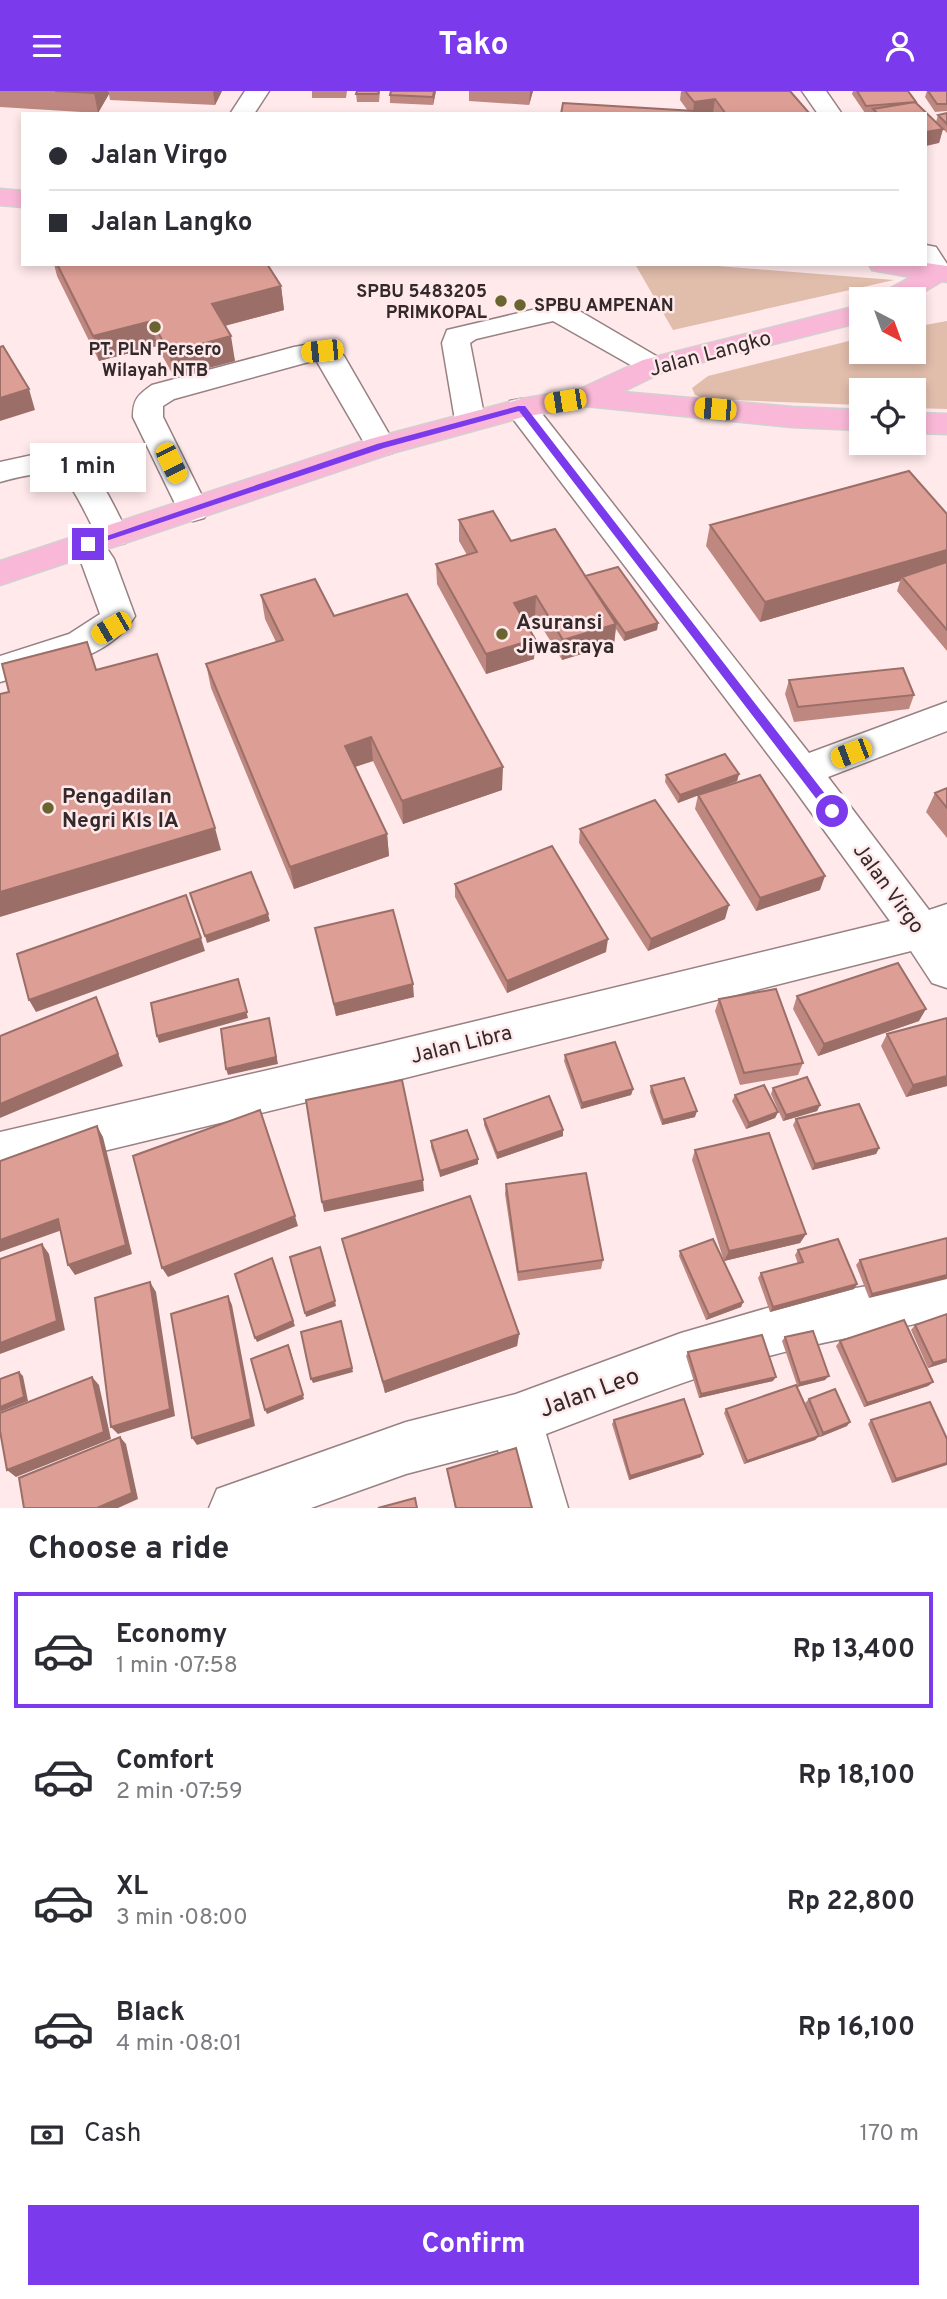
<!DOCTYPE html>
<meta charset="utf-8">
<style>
body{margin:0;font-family:Overpass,sans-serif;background:#f7f7f7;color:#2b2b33;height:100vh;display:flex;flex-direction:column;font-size:26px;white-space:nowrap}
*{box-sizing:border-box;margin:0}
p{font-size:23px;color:#7c7c81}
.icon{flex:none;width:38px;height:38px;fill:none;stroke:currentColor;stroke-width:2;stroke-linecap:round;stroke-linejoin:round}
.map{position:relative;height:1417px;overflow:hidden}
.side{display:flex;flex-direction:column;background:#fff;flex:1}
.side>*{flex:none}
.top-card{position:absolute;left:21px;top:21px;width:906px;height:154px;border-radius:0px;box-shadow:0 4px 10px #0003;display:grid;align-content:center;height:154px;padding:0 28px;background:#fff}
.needle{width:46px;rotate:139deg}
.tools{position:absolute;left:849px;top:196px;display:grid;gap:14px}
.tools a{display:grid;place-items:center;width:77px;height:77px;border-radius:0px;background:#fff;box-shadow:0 4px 10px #0003;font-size:35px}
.end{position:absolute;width:32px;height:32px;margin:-16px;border:9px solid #7c3aed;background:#fff;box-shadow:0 0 0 4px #fff}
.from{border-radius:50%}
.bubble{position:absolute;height:49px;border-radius:0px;background:#fff;box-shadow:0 4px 10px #0003;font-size:23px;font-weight:700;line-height:49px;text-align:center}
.car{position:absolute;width:21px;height:42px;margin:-21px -10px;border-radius:9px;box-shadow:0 0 5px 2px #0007;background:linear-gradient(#f5c518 24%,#345 0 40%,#f5c518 0 76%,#345 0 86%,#f5c518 0)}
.top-card b{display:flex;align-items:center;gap:24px;height:66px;font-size:26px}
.top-card b+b{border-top:2px solid #e1e1e2}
.top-card i{width:18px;height:18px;background:#2b2b33}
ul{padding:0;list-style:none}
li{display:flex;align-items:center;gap:21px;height:116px;margin:0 14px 10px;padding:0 14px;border:4px solid transparent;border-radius:0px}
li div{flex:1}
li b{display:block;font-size:26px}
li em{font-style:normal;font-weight:700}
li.selected{border-color:#7c3aed}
li>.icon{width:63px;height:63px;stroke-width:1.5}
h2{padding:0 28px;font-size:32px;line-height:84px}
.pay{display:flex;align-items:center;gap:18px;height:77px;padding:0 28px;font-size:26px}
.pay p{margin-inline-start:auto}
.primary-button{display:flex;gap:14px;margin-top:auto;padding:14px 28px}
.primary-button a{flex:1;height:80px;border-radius:0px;background:#7c3aed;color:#fff;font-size:28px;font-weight:700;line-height:80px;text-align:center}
header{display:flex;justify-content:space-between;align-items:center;height:91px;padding:0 28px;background:#7c3aed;color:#fff;font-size:32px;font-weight:700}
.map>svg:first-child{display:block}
</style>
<header><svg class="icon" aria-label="menu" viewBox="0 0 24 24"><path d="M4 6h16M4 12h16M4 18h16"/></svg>Tako<svg class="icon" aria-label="person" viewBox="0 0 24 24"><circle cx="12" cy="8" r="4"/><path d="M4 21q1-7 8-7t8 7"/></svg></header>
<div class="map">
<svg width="947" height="1417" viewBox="0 0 947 1417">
<rect width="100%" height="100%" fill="#ffe9eb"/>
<path fill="#e1bdac" d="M 635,173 L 693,173 L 894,189 L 673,239 Z
M 947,230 L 947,318 L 914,317 L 914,299 L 861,299 L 861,314 L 706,308 L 695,304 L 692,297 L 708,285 L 861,247 L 861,261 L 914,261 L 914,236 Z"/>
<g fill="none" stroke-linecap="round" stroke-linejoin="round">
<g stroke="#988083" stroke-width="3">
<path id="minor" d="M 245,0 L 269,0 L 254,23 L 230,23 Z
M 802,0 L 826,0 L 842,23 L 818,23 Z
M 926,154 L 936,156 L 947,173 L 947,187 L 939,189 L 929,187 L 920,173 L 926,173 Z
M 553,214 L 576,218 L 663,269 L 668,275 L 663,281 L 653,284 L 643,281 L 553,230 L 476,248 L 470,252 L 485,329 L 481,336 L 470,339 L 459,336 L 455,329 L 442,252 L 447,239 Z
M 322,251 L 332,254 L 344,265 L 396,355 L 392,362 L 381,365 L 370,362 L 316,269 L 174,308 L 163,315 L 163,326 L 209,419 L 204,427 L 193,430 L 182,427 L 133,326 C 133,308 138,304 152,294 L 294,256 Z
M 521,308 L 532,310 L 809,662 L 947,611 L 947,640 L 828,686 L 929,819 L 947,813 L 947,897 L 932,892 L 911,860 L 381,993 L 0,1085 L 0,1041 L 381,953 L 890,830 L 789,691 L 510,324 L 506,317 L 510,310 Z
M 46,361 C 99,368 106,402 129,444 L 125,452 L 113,455 L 104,453 L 114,468 L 135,525 C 109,570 46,577 0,591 L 0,565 L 69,543 L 100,523 L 80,468 L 71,453 L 76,445 L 88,442 L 97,444 C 65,385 70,372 0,391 L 0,371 Z
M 947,1177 L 947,1225 C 900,1238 852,1245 805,1256 C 716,1276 631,1311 546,1343 L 568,1417 L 514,1417 L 498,1359 L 406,1383 L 311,1417 L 209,1417 L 217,1398 L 406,1331 L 516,1303 L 681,1242 L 805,1206 L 884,1192 Z"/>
</g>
<g stroke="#d2d0d0" stroke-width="3">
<path id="major" d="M 0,98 L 23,100 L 23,116 L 0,114 Z
M 926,172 L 947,175 L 947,191 L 942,190 L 912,208 L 878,208 L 882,202 L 911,186 L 872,179 L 869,173 Z
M 861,214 L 861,231 L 663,281 L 622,301 L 792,316 L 861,319 L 861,339 L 792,336 L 586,315 L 523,326 L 392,362 L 0,494 L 0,470 L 370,348 L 521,308 L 580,298 L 643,269 Z
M 914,322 L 947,323 L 947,343 L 914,342 Z"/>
</g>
<use href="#minor" fill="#fff" fill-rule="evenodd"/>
<use href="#major" fill="#f9b8d7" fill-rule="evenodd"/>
</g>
<path fill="#be8880" d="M 0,0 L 222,0 L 215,14 L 110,9 L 109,3 L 98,22 L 0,16 Z
M 312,0 L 347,0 L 346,7 L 312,7 Z
M 380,0 L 379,11 L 357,11 L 356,3 Z
M 436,0 L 433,14 L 390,12 L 390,4 Z
M 469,0 L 533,0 L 529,14 L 469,10 Z
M 681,0 L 790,0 L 810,23 L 561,23 L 688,20 L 680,9 Z
M 853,0 L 908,0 L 916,11 L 936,31 L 938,24 L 947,22 L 947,42 L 943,38 L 939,52 L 926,23 L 865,22 L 852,3 Z
M 927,0 L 947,0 L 947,20 L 935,21 L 925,6 Z
M 54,173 L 267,173 L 281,195 L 284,219 L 225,235 L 235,270 L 174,286 L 157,255 L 99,270 L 57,185 Z
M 947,423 L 947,560 L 897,500 L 900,490 L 760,531 L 706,455 L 710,434 Z
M 459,429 L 511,450 L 585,486 L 658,532 L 657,539 L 624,550 L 616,538 L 614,553 L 562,569 L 535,525 L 524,529 L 535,548 L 534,568 L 486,583 L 437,493 L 436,473 L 467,464 L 459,450 Z
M 261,504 L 334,525 L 502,699 L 403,733 L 373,670 L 355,676 L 387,743 L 389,765 L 294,798 L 211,597 L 206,573 L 276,551 L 265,528 Z
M 789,589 L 914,604 L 909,618 L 794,631 L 785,603 Z
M 739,683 L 737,690 L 703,703 L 820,799 L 756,820 L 695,718 L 698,704 L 678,712 L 665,691 L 666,684 Z
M 947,697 L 947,747 L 926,721 L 935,702 Z
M 580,738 L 725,828 L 648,860 L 579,752 Z
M 455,793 L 606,861 L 507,902 L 455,806 Z
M 315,837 L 414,906 L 336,925 Z
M 797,905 L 919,930 L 818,965 L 793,918 Z
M 719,908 L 803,972 L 798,984 L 740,994 L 715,920 Z
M 887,943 L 947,995 L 906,1006 L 881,955 Z
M 565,964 L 633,998 L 631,1004 L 581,1018 L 564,970 Z
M 651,995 L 695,1026 L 662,1034 L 650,1001 Z
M 773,997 L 820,1014 L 817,1020 L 783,1030 L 771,1003 Z
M 735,1004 L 778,1021 L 775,1027 L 746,1038 L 732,1010 Z
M 484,1028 L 563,1045 L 497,1068 L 484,1034 Z
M 796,1028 L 879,1057 L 876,1063 L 812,1079 L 793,1034 Z
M 431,1050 L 478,1073 L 440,1086 L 431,1056 Z
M 695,1059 L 806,1143 L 800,1152 L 724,1170 L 692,1069 Z
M 506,1093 L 603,1169 L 601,1178 L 518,1190 L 505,1103 Z
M 947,1147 L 869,1207 L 856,1174 L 860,1169 Z
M 342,1148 L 519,1243 L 517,1255 L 385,1302 Z
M 798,1159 L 857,1193 L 854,1198 L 770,1221 L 758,1187 L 761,1182 L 798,1173 L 795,1164 Z
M 680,1160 L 743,1211 L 741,1216 L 706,1229 L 679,1165 Z
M 915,1234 L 947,1271 L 928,1277 L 911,1239 Z
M 785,1246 L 825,1289 L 797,1296 L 819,1345 L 815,1349 L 744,1373 L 724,1322 L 726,1318 L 797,1294 L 782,1250 Z
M 840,1250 L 933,1291 L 928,1295 L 864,1316 L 836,1255 Z
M 688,1261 L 773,1290 L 699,1307 L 686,1265 Z
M 809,1308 L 847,1335 L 820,1346 L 805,1312 Z
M 614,1329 L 701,1366 L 629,1389 L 612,1333 Z
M 871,1329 L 947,1348 L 892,1392 L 868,1333 Z
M 447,1378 L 532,1417 L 455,1417 Z"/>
<path fill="#9b6f68" d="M 95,0 L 108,0 L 109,3 L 98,22 L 94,2 Z
M 213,0 L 222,0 L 215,14 Z
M 434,0 L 436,0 L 433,14 L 433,6 Z
M 530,0 L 533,0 L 529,14 Z
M 715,8 L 713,22 L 693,23 L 694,11 Z
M 943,38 L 939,52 L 926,55 L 926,41 Z
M 281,195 L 284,219 L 216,237 L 212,213 Z
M 152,230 L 157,255 L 99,270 L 93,245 Z
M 231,245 L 235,270 L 174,286 L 169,262 Z
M 29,298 L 35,319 L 0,330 L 0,307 Z
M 947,459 L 947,477 L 902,486 L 900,490 L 760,531 L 765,511 Z
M 536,505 L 535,525 L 513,532 L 514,512 Z
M 658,532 L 657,539 L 624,550 L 625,542 Z
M 616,533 L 614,553 L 562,569 L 563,549 Z
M 535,548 L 534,568 L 486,583 L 486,563 Z
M 371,646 L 373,670 L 348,678 L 345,655 Z
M 503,676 L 502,699 L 403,733 L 402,710 Z
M 739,683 L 737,690 L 678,712 L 680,704 Z
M 215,737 L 221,759 L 0,826 L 0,801 Z
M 387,743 L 389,765 L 294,798 L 290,776 Z
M 825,785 L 820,799 L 756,820 L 760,807 Z
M 729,814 L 725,828 L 648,860 L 651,848 Z
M 268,823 L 270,830 L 207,852 L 205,845 Z
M 201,847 L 205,860 L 36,921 L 29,909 Z
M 608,848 L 606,861 L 507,902 L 507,890 Z
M 238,888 L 248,927 L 159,952 L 157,945 Z
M 413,893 L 414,906 L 336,925 L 334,913 Z
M 96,906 L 123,975 L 0,1027 L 0,1013 Z
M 926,918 L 919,930 L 818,965 L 824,953 Z
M 269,927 L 278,973 L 228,984 L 226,978 Z
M 947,985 L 947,995 L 906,1006 L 913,994 Z
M 633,998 L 631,1004 L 581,1018 L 582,1012 Z
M 820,1014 L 817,1020 L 783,1030 L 786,1024 Z
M 697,1020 L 695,1026 L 662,1034 L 663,1029 Z
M 778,1021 L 775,1027 L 746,1038 L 749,1032 Z
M 97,1035 L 103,1046 L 132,1163 L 75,1184 L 68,1174 Z
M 563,1039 L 563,1045 L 497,1068 L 497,1062 Z
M 879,1057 L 876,1063 L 812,1079 L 815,1073 Z
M 478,1068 L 478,1073 L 440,1086 L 440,1080 Z
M 423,1089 L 424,1100 L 324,1121 L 322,1111 Z
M 295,1125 L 298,1135 L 168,1186 L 162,1177 Z
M 58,1128 L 65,1138 L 0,1161 L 0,1149 Z
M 806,1143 L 800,1152 L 724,1170 L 729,1160 Z
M 42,1153 L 49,1163 L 65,1239 L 0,1263 L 0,1252 Z
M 274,1172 L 295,1235 L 257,1251 L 255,1247 Z
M 947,1184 L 947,1188 L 869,1207 L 872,1203 Z
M 150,1191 L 156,1201 L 175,1325 L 118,1343 L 111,1336 Z
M 857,1193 L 854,1198 L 770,1221 L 773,1216 Z
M 228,1205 L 232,1214 L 255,1335 L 197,1354 L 192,1347 Z
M 335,1210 L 336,1215 L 306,1226 L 305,1222 Z
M 743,1211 L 741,1216 L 706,1229 L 709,1224 Z
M 342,1235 L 353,1281 L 313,1292 L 311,1288 Z
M 519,1243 L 517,1255 L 385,1302 L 383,1291 Z
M 290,1258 L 304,1308 L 267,1323 L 265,1319 Z
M 947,1268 L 947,1271 L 928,1277 L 933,1272 Z
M 19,1281 L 23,1285 L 28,1310 L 0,1321 L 0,1316 Z
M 829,1285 L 825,1289 L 797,1296 L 800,1292 Z
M 92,1286 L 99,1294 L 111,1348 L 16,1386 L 7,1379 Z
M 776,1286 L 773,1290 L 699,1307 L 701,1303 Z
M 933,1291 L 928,1295 L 864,1316 L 867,1312 Z
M 850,1331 L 847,1335 L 820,1346 L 823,1342 Z
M 819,1345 L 815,1349 L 744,1373 L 747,1370 Z
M 120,1346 L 126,1353 L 138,1408 L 118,1417 L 97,1417 Z
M 703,1363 L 701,1366 L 629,1389 L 630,1385 Z
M 947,1372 L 947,1374 L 892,1392 L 896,1388 Z"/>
<path fill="#dd9e95" stroke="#9b6f68" stroke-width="2" d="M 55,0 L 95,0 L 94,2 Z
M 357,0 L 379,0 L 378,3 L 356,3 Z
M 391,0 L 434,0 L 433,6 L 390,4 Z
M 685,0 L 790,0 L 810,23 L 726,23 L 715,8 L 694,11 Z
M 857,0 L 908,0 L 916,11 L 866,15 Z
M 928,0 L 947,0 L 947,13 L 937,13 Z
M 915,11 L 943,38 L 926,41 L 926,23 L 878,23 L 873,18 Z
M 563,12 L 711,21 L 711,23 L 561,23 Z
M 947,22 L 947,33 L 938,24 Z
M 57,173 L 267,173 L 281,195 L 212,213 L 231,245 L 169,262 L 152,230 L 93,245 Z
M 3,255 L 29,298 L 0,307 L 0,256 Z
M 909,380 L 947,423 L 947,459 L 765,511 L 710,434 Z
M 493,420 L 511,450 L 555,438 L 616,533 L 563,549 L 536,505 L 514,512 L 535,548 L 486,563 L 436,473 L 477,461 L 459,429 Z
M 947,471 L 947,539 L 902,486 Z
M 618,476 L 658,532 L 625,542 L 585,485 Z
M 315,488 L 334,525 L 407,503 L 503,676 L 402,710 L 371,646 L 345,655 L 387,743 L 290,776 L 206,573 L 283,549 L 261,504 Z
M 87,551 L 96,579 L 157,563 L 215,737 L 0,801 L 0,603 L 9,601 L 2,573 Z
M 903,577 L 914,604 L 798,616 L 789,589 Z
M 725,663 L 739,683 L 680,704 L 666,684 Z
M 760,684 L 825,785 L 760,807 L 698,704 Z
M 947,697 L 947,717 L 935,702 Z
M 655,709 L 729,814 L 651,848 L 580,738 Z
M 552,755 L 608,848 L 507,890 L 455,793 Z
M 251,781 L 268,823 L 205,845 L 190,802 Z
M 186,804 L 201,847 L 29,909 L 17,863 Z
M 393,819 L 413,893 L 334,913 L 315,837 Z
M 898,872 L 926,918 L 824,953 L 797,905 Z
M 238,888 L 247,921 L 157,945 L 151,912 Z
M 776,898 L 803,972 L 744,982 L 719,908 Z
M 96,906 L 118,963 L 0,1013 L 0,945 Z
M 269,927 L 276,966 L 226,978 L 221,938 Z
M 947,927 L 947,985 L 913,994 L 887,943 Z
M 615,951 L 633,998 L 582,1012 L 565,964 Z
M 807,986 L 820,1014 L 786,1024 L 773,997 Z
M 684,987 L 697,1020 L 663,1029 L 651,995 Z
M 402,989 L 423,1089 L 322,1111 L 306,1009 Z
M 764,994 L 778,1021 L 749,1032 L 735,1004 Z
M 549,1005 L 563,1039 L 497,1062 L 484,1028 Z
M 859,1013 L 879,1057 L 815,1073 L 796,1028 Z
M 260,1019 L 295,1125 L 162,1177 L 133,1065 Z
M 97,1035 L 126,1154 L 68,1174 L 58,1128 L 0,1149 L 0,1070 Z
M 467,1039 L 478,1068 L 440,1080 L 431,1050 Z
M 769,1042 L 806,1143 L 729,1160 L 695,1059 Z
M 586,1082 L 603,1169 L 518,1181 L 506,1093 Z
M 470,1105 L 519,1243 L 383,1291 L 342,1148 Z
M 947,1147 L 947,1184 L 872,1203 L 860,1169 Z
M 713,1148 L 743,1211 L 709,1224 L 680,1160 Z
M 838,1148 L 857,1193 L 773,1216 L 761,1182 L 803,1171 L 798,1159 Z
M 42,1153 L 57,1230 L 0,1252 L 0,1168 Z
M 320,1156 L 335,1210 L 305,1222 L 290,1166 Z
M 272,1167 L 293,1230 L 255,1247 L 235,1183 Z
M 150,1191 L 170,1318 L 111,1336 L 95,1207 Z
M 228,1205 L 251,1328 L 192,1347 L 171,1223 Z
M 947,1223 L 947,1268 L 933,1272 L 915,1234 Z
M 904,1229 L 933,1291 L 867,1312 L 840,1250 Z
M 341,1230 L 352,1277 L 311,1288 L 301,1241 Z
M 813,1240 L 829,1285 L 800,1292 L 785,1246 Z
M 762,1244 L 776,1286 L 701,1303 L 688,1261 Z
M 288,1254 L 303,1304 L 265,1319 L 251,1268 Z
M 19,1281 L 24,1306 L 0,1316 L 0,1288 Z
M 92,1286 L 104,1341 L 7,1379 L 0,1340 L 0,1322 Z
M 796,1294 L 819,1345 L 747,1370 L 726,1318 Z
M 835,1298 L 850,1331 L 823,1342 L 809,1308 Z
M 684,1308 L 703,1363 L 630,1385 L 614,1329 Z
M 930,1311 L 947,1348 L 947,1372 L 896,1388 L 871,1329 Z
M 120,1346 L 132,1402 L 97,1417 L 24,1417 L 19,1387 Z
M 516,1357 L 532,1417 L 456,1417 L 447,1378 Z
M 415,1407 L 417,1417 L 378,1417 Z"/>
<path fill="#7c3aed" d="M 518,315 L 525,315 L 836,717 L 836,723 L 828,723 L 519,320 L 384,357 L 91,455 L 83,453 L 377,353 Z"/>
<g fill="#696430" stroke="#ffe9eb" stroke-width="2.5">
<circle cx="501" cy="210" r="7"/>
<circle cx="520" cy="214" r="7"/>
<circle cx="155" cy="236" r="7"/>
<circle cx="502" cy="543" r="7"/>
<circle cx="48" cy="717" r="7"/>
</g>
<g text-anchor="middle" stroke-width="5" stroke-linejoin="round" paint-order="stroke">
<g font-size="18" font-weight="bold" fill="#33292a" stroke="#ffe9eb" text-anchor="end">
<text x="487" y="206">SPBU 5483205<tspan x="487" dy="21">PRIMKOPAL</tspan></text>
<text x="534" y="220" text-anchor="start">SPBU AMPENAN</text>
<text x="155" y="264" text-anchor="middle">PT. PLN Persero<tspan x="155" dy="21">Wilayah NTB</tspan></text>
</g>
<g font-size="21" fill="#33292a" stroke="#ffe9eb">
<text transform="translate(710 262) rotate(-15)" y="7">Jalan Langko</text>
<text transform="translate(889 797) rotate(54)" y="7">Jalan Virgo</text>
<text transform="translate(461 953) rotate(-14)" y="7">Jalan Libra</text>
</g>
<g font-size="21" font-weight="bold" fill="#33292a" stroke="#ffe9eb" text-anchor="start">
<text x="516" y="538">Asuransi<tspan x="516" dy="24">Jiwasraya</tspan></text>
<text x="62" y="712">Pengadilan<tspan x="62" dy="24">Negri Kls IA</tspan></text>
</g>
<g font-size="24" fill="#33292a" stroke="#ffe9eb">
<text transform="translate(589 1301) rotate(-20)" y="8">Jalan Leo</text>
</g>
</g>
</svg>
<div class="tools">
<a><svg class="needle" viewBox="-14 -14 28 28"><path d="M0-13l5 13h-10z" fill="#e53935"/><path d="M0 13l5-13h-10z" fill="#7c7c81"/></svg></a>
<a><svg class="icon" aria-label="locate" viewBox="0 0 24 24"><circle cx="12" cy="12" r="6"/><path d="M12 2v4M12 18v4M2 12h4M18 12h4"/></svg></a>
</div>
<i class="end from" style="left:832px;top:720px"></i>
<i class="end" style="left:88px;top:453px"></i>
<div class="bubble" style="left:30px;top:352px;width:116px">1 min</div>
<i class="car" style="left:322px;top:260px;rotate:264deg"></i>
<i class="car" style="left:565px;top:310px;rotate:261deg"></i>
<i class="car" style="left:715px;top:318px;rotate:275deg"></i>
<i class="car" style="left:171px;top:372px;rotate:154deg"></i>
<i class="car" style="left:111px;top:537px;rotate:240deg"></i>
<i class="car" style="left:851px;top:662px;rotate:249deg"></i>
<div class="top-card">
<b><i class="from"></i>Jalan Virgo</b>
<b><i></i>Jalan Langko</b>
</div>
</div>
<section class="side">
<h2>Choose a ride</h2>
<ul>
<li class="selected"><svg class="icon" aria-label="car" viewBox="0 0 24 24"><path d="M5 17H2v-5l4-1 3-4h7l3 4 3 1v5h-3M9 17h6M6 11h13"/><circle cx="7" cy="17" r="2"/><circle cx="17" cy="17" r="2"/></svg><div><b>Economy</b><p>1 min · 07:58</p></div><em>Rp 13,400</em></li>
<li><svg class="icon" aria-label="car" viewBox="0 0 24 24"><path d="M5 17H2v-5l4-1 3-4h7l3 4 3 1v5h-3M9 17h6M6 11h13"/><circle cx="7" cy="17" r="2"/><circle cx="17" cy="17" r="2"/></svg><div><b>Comfort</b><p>2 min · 07:59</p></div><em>Rp 18,100</em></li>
<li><svg class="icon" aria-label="car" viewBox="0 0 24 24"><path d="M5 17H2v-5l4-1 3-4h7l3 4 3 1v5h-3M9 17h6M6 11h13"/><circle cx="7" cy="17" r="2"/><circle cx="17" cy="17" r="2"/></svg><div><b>XL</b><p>3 min · 08:00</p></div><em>Rp 22,800</em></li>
<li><svg class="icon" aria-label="car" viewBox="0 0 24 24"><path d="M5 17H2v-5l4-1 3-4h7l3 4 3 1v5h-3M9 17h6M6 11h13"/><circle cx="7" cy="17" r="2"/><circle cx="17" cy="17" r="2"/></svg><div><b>Black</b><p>4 min · 08:01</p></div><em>Rp 16,100</em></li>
</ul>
<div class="pay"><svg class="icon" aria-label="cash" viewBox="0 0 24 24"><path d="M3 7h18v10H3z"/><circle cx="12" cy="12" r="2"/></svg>Cash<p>170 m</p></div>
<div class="primary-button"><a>Confirm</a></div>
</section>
